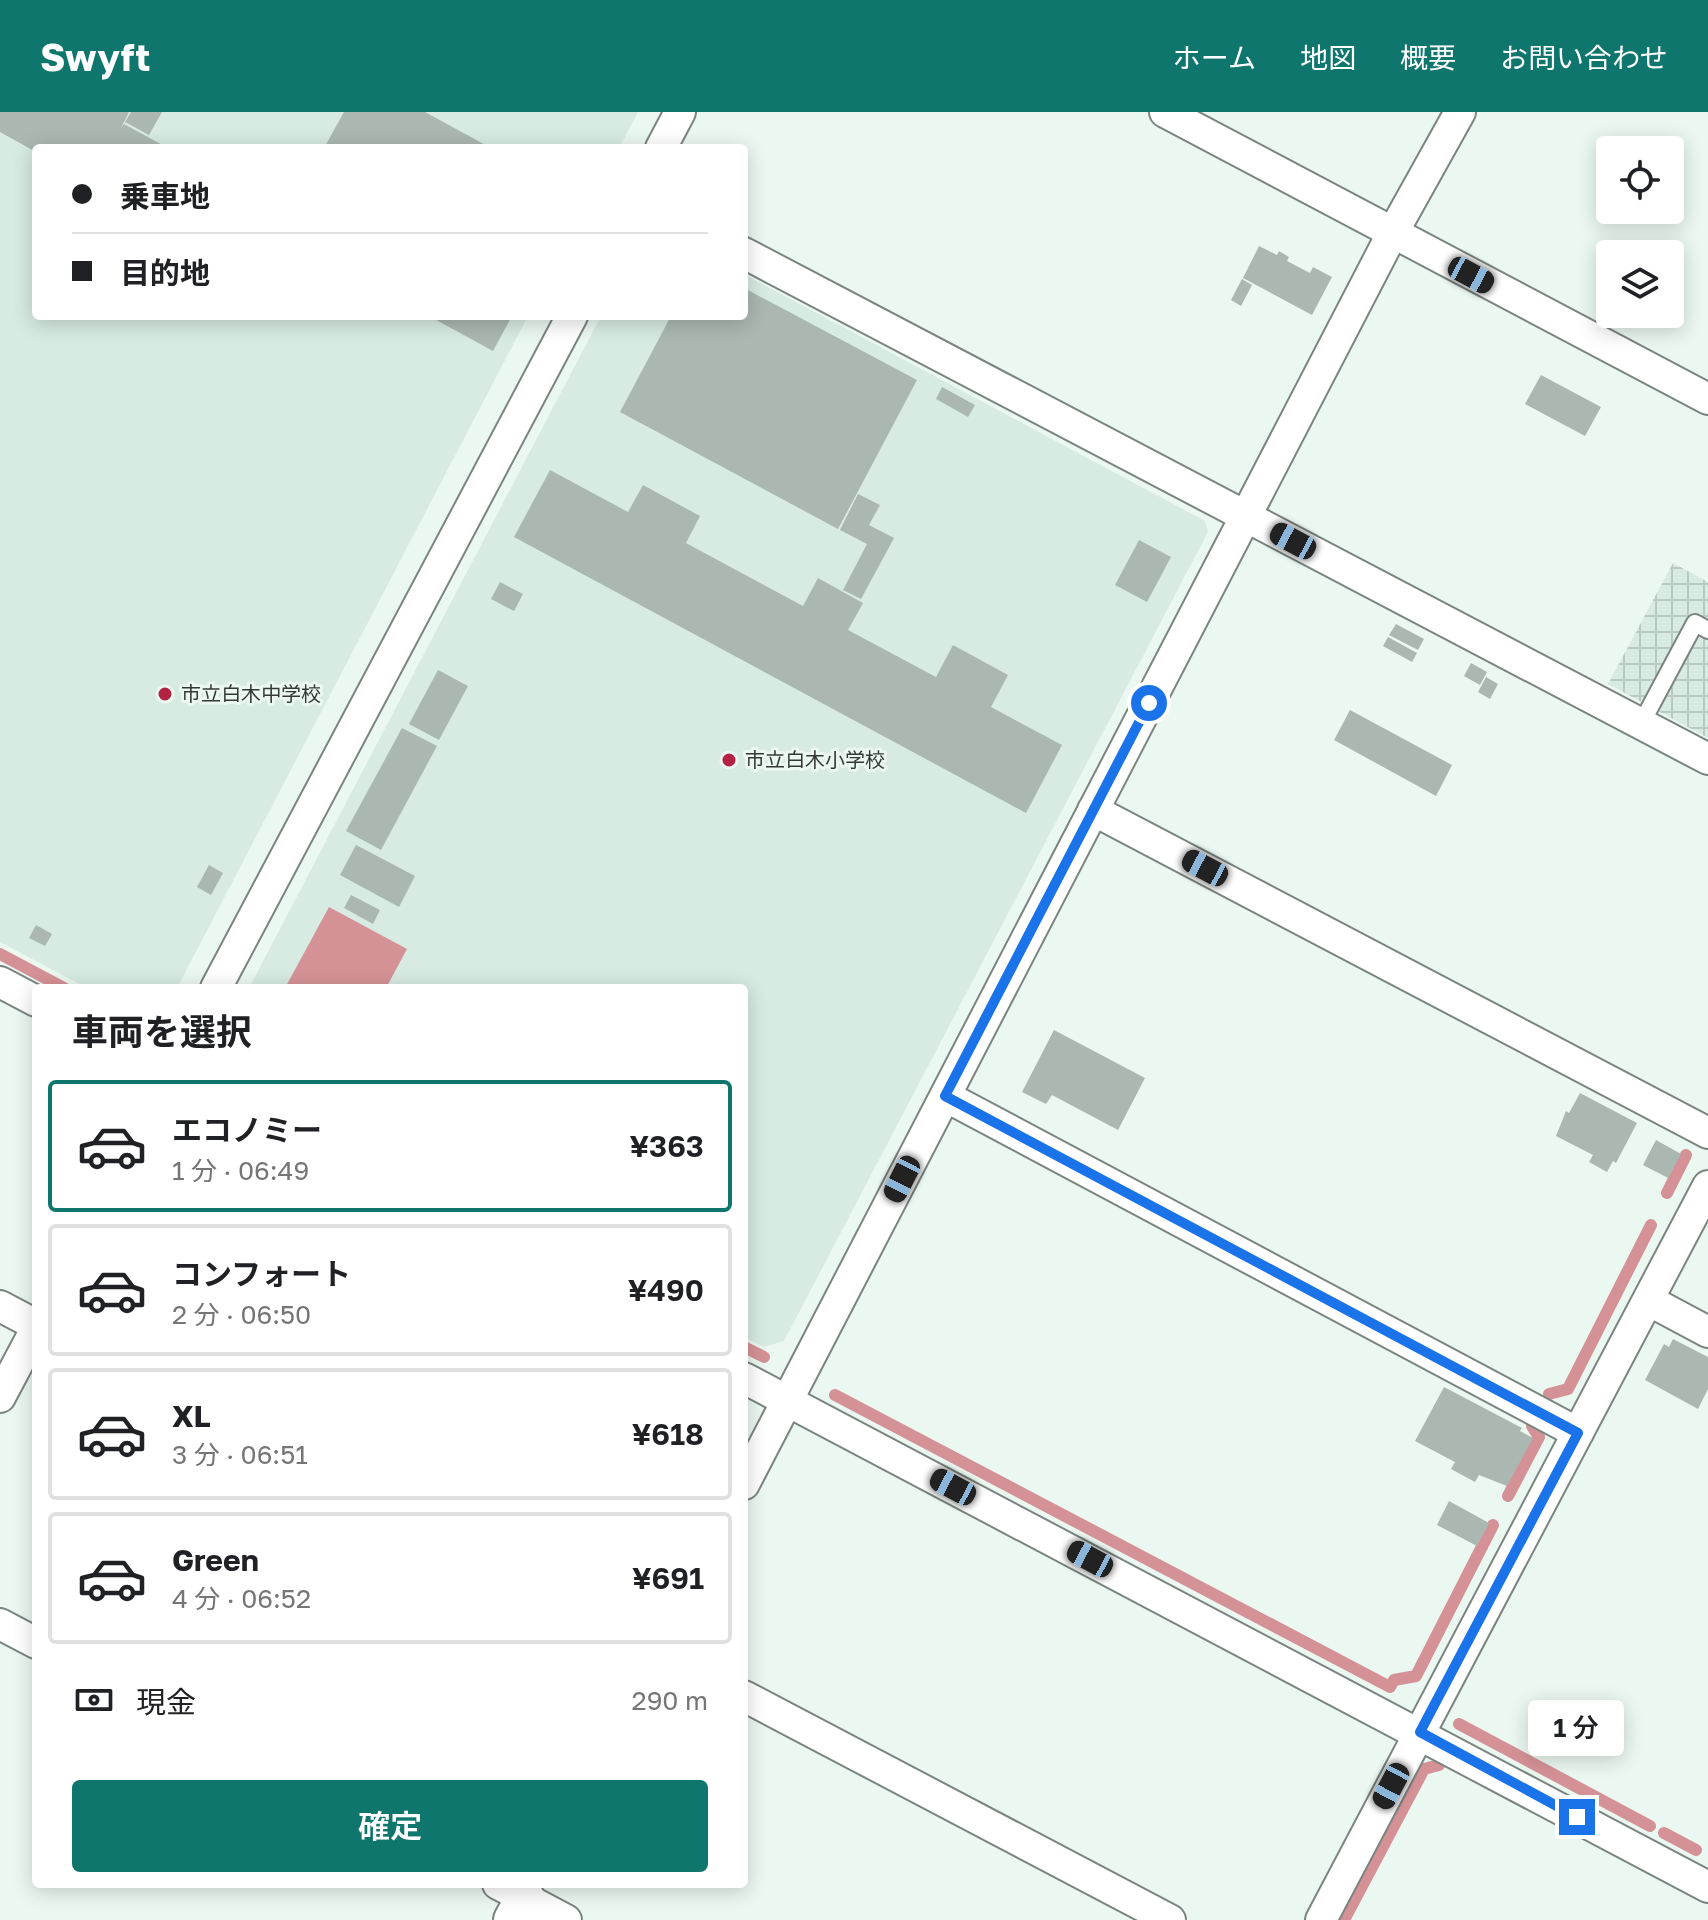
<!DOCTYPE html>
<html lang="ja">
<meta charset="utf-8">
<style>
body{margin:0;font-family:"Golos Text","Noto Sans JP",sans-serif;background:#f2f2f2;color:#202124;height:100vh;display:flex;flex-direction:column;font-size:30px;white-space:nowrap}
*{box-sizing:border-box;margin:0}
p{font-size:26px;color:#757577}
.icon{flex:none;width:44px;height:44px;fill:none;stroke:currentColor;stroke-width:2;stroke-linecap:round;stroke-linejoin:round}
.map{position:relative;flex:1;overflow:hidden}
.details{position:absolute;left:32px;top:872px;width:716px;height:904px;display:flex;flex-direction:column;background:#fff;border-radius:8px;box-shadow:0 4px 20px #0003}
.details>*{flex:none}
.guide{position:absolute;left:32px;top:32px;width:716px;height:176px;border-radius:8px;box-shadow:0 4px 20px #0003;display:grid;align-content:center;height:176px;padding:0 40px;background:#fff}
.tools{position:absolute;left:1596px;top:24px;display:grid;gap:16px}
.tools a{display:grid;place-items:center;width:88px;height:88px;border-radius:8px;background:#fff;box-shadow:0 4px 20px #0003;font-size:40px}
.end{position:absolute;width:36px;height:36px;margin:-18px;border:10px solid #1a73e8;background:#fff;box-shadow:0 0 0 4px #fff}
.from{border-radius:50%}
.bubble{position:absolute;height:56px;border-radius:8px;background:#fff;box-shadow:0 4px 20px #0003;font-size:26px;font-weight:600;line-height:56px;text-align:center}
.car{position:absolute;width:24px;height:48px;margin:-24px -12px;border-radius:10px;box-shadow:0 0 6px 2px #0007;background:linear-gradient(#222 24%,#8ab4d8 0 40%,#222 0 76%,#8ab4d8 0 86%,#222 0)}
.guide b{display:flex;align-items:center;gap:28px;height:76px;font-size:30px}
.guide b+b{border-top:2px solid #e0e0e0}
.guide i{width:20px;height:20px;background:#202124}
ul{padding:0;list-style:none}
li{display:flex;align-items:center;gap:24px;height:132px;margin:0 16px 12px;padding:0 24px;border:4px solid #e0e0e0;border-radius:8px}
li div{flex:1}
li b{display:block;font-size:30px}
li em{font-style:normal;font-weight:600}
li.active{border-color:#0f766e}
li>.icon{width:72px;height:72px;stroke-width:1.5}
h2{padding:0 40px;font-size:36px;line-height:96px}
.pay{display:flex;align-items:center;gap:20px;height:88px;padding:0 40px;font-size:30px}
.pay p{margin-inline-start:auto}
.button{display:flex;gap:16px;margin-top:auto;padding:16px 40px}
.button a{flex:1;height:92px;border-radius:8px;background:#0f766e;color:#fff;font-size:32px;font-weight:600;line-height:92px;text-align:center}
header{display:flex;align-items:center;gap:48px;box-sizing:border-box;height:112px;padding:0 40px;background:#0f766e;color:#fff}
header strong{font-size:38px}
nav{display:flex;gap:44px;margin-inline-start:auto;font-size:28px}
.map>svg:first-child{display:block}
</style>
<header>
<strong>Swyft</strong>
<nav><a>ホーム</a><a>地図</a><a>概要</a><a>お問い合わせ</a></nav>
</header>
<div class="map">
<svg width="1708" height="1808" viewBox="0 0 1708 1808">
<defs>
<pattern id="industrial-grid" width="8" height="8" patternUnits="userSpaceOnUse" patternTransform="scale(2)"><rect width="8" height="8" fill="#d7ebe2"/><path d="M0 4h8M4 0v8" fill="none" stroke="#b9cac2"/></pattern>
</defs>
<rect width="100%" height="100%" fill="#ebf8f1"/>
<path fill="#d7ebe2" d="M 0,0 L 638,0 L 619,36 L 36,36 L 36,204 L 528,204 L 177,876 L 87,876 L 0,830 Z
M 744,162 L 1205,409 L 1208,420 L 784,1229 L 764,1235 L 744,1225 L 744,876 L 249,876 L 601,204 L 744,204 Z"/>
<path fill="url(#industrial-grid)" d="M 1673,451 L 1708,470 L 1708,626 L 1608,572 Z"/>
<path fill="#d59296" d="M 329,795 L 407,837 L 386,876 L 285,876 Z"/>
<g fill="none" stroke-linecap="round" stroke-linejoin="round">
<path stroke="#d59296" stroke-width="12" d="M 0,842 L 64,876
M 1667,1081 L 1686,1043
M 744,1235 L 764,1245
M 1549,1282 L 1568,1277 L 1651,1113
M 835,1283 L 1390,1575 L 1394,1568 L 1416,1564 L 1493,1413
M 1508,1384 L 1539,1325 L 1532,1314
M 1459,1612 L 1650,1714
M 1664,1721 L 1696,1738
M 1344,1808 L 1424,1657 L 1439,1653"/>
</g>
<path fill="#abb8b1" d="M 0,0 L 129,0 L 121,16 L 124,12 L 168,36 L 36,36 L 36,40 L 0,20 Z
M 131,0 L 162,0 L 149,23 L 125,10 Z
M 344,0 L 425,0 L 491,36 L 324,36 Z
M 1259,134 L 1277,143 L 1279,139 L 1289,145 L 1287,149 L 1310,161 L 1313,155 L 1332,165 L 1312,203 L 1243,166 Z
M 1242,167 L 1252,173 L 1241,194 L 1231,188 Z
M 744,176 L 917,268 L 838,417 L 620,300 L 671,204 L 744,204 Z
M 429,204 L 512,204 L 493,239 Z
M 1541,263 L 1601,295 L 1585,324 L 1525,292 Z
M 942,275 L 975,293 L 968,305 L 936,287 Z
M 550,358 L 628,400 L 643,373 L 700,404 L 686,431 L 803,494 L 818,466 L 863,491 L 848,518 L 936,565 L 953,533 L 1008,563 L 991,595 L 1062,633 L 1026,701 L 514,425 Z
M 858,382 L 880,393 L 869,413 L 894,426 L 861,487 L 843,478 L 867,432 L 840,418 Z
M 1139,428 L 1171,445 L 1147,490 L 1115,473 Z
M 500,470 L 523,482 L 514,499 L 491,487 Z
M 1396,512 L 1424,527 L 1418,538 L 1389,523 Z
M 1388,525 L 1417,541 L 1412,550 L 1383,534 Z
M 1471,551 L 1487,560 L 1480,573 L 1464,564 Z
M 438,558 L 468,574 L 439,628 L 409,612 Z
M 1486,565 L 1498,572 L 1490,587 L 1478,580 Z
M 1350,598 L 1452,653 L 1436,684 L 1334,628 Z
M 402,616 L 437,634 L 381,738 L 346,719 Z
M 356,733 L 415,764 L 399,795 L 340,763 Z
M 209,753 L 223,761 L 211,783 L 197,775 Z
M 351,783 L 380,798 L 373,812 L 344,796 Z
M 36,813 L 52,822 L 45,834 L 29,826 Z
M 1054,918 L 1145,966 L 1118,1018 L 1052,983 L 1046,992 L 1022,980 Z
M 1580,981 L 1637,1011 L 1616,1051 L 1613,1049 L 1607,1060 L 1589,1050 L 1593,1043 L 1556,1024 L 1566,999 L 1569,1001 Z
M 1656,1028 L 1681,1042 L 1668,1066 L 1643,1053 Z
M 1673,1227 L 1708,1245 L 1708,1277 L 1698,1297 L 1645,1268 L 1664,1232 L 1669,1235 Z
M 1444,1275 L 1522,1316 L 1520,1319 L 1533,1326 L 1507,1374 L 1479,1363 L 1475,1370 L 1451,1357 L 1455,1350 L 1415,1329 Z
M 1449,1389 L 1489,1411 L 1477,1434 L 1437,1413 Z"/>
<g fill="none" stroke-linecap="round" stroke-linejoin="round">
<g stroke="#7a8580" stroke-width="20">
<path id="service" d="M 1641,612 L 1695,511 L 1708,518"/>
</g>
<g stroke="#7a8580" stroke-width="34">
<path id="minor" d="M 1165,0 L 1708,287
M 661,36 L 680,0
M 744,141 L 1708,647
M 1093,698 L 1708,1021
M 0,870 L 36,889
M 216,876 L 572,204
M 945,984 L 1578,1321
M 1648,1188 L 1708,1220
M 0,1194 L 36,1213
M 744,1266 L 1708,1775
M 0,1285 L 36,1217
M 744,1372 L 1392,122 L 1460,0
M 0,1512 L 36,1531
M 744,1584 L 1170,1808
M 498,1772 L 566,1808
M 1321,1808 L 1708,1074"/>
</g>
<g stroke="#7a8580" stroke-width="42">
<path id="tertiary" d="M 513,1808 L 525,1786"/>
</g>
<use href="#service" stroke="#fff" stroke-width="16"/>
<use href="#minor" stroke="#fff" stroke-width="30"/>
<use href="#tertiary" stroke="#fff" stroke-width="38"/>
</g>
<g fill="none" stroke-linecap="round" stroke-linejoin="round">
<path stroke="#1a73e8" stroke-width="10" d="M 1149,591 L 945,984 L 1578,1321 L 1420,1620 L 1577,1705"/>
</g>
<g fill="#b42243" stroke="#ebf8f1" stroke-width="3">
<circle cx="165" cy="582" r="8"/>
<circle cx="729" cy="648" r="8"/>
</g>
<g text-anchor="middle" stroke-width="6" stroke-linejoin="round" paint-order="stroke">
<g font-size="20" fill="#343937" stroke="#ebf8f1" text-anchor="start">
<text x="181" y="589">市立白木中学校</text>
<text x="745" y="655">市立白木小学校</text>
</g>
</g>
</svg>
<div class="tools">
<a><svg class="icon" aria-label="locate" viewBox="0 0 24 24"><circle cx="12" cy="12" r="6"/><path d="M12 2v4M12 18v4M2 12h4M18 12h4"/></svg></a>
<a><svg class="icon" aria-label="layers" viewBox="0 0 24 24"><path d="M12 4l9 5-9 5-9-5zM3 14l9 5 9-5"/></svg></a>
</div>
<i class="end from" style="left:1149px;top:591px"></i>
<i class="end" style="left:1577px;top:1705px"></i>
<div class="bubble" style="left:1528px;top:1588px;width:96px">1 分</div>
<i class="car" style="left:1471px;top:163px;rotate:118deg"></i>
<i class="car" style="left:1293px;top:429px;rotate:298deg"></i>
<i class="car" style="left:1205px;top:756px;rotate:298deg"></i>
<i class="car" style="left:902px;top:1067px;rotate:207deg"></i>
<i class="car" style="left:953px;top:1375px;rotate:298deg"></i>
<i class="car" style="left:1090px;top:1447px;rotate:298deg"></i>
<i class="car" style="left:1391px;top:1674px;rotate:208deg"></i>
<div class="guide">
<b><i class="from"></i>乗車地</b>
<b><i></i>目的地</b>
</div>
<section class="details">
<h2>車両を選択</h2>
<ul>
<li class="active"><svg class="icon" aria-label="car" viewBox="0 0 24 24"><path d="M5 17H2v-5l4-1 3-4h7l3 4 3 1v5h-3M9 17h6M6 11h13"/><circle cx="7" cy="17" r="2"/><circle cx="17" cy="17" r="2"/></svg><div><b>エコノミー</b><p>1 分 · 06:49</p></div><em>¥363</em></li>
<li><svg class="icon" aria-label="car" viewBox="0 0 24 24"><path d="M5 17H2v-5l4-1 3-4h7l3 4 3 1v5h-3M9 17h6M6 11h13"/><circle cx="7" cy="17" r="2"/><circle cx="17" cy="17" r="2"/></svg><div><b>コンフォート</b><p>2 分 · 06:50</p></div><em>¥490</em></li>
<li><svg class="icon" aria-label="car" viewBox="0 0 24 24"><path d="M5 17H2v-5l4-1 3-4h7l3 4 3 1v5h-3M9 17h6M6 11h13"/><circle cx="7" cy="17" r="2"/><circle cx="17" cy="17" r="2"/></svg><div><b>XL</b><p>3 分 · 06:51</p></div><em>¥618</em></li>
<li><svg class="icon" aria-label="car" viewBox="0 0 24 24"><path d="M5 17H2v-5l4-1 3-4h7l3 4 3 1v5h-3M9 17h6M6 11h13"/><circle cx="7" cy="17" r="2"/><circle cx="17" cy="17" r="2"/></svg><div><b>Green</b><p>4 分 · 06:52</p></div><em>¥691</em></li>
</ul>
<div class="pay"><svg class="icon" aria-label="cash" viewBox="0 0 24 24"><path d="M3 7h18v10H3z"/><circle cx="12" cy="12" r="2"/></svg>現金<p>290 m</p></div>
<div class="button"><a>確定</a></div>
</section>
</div>
